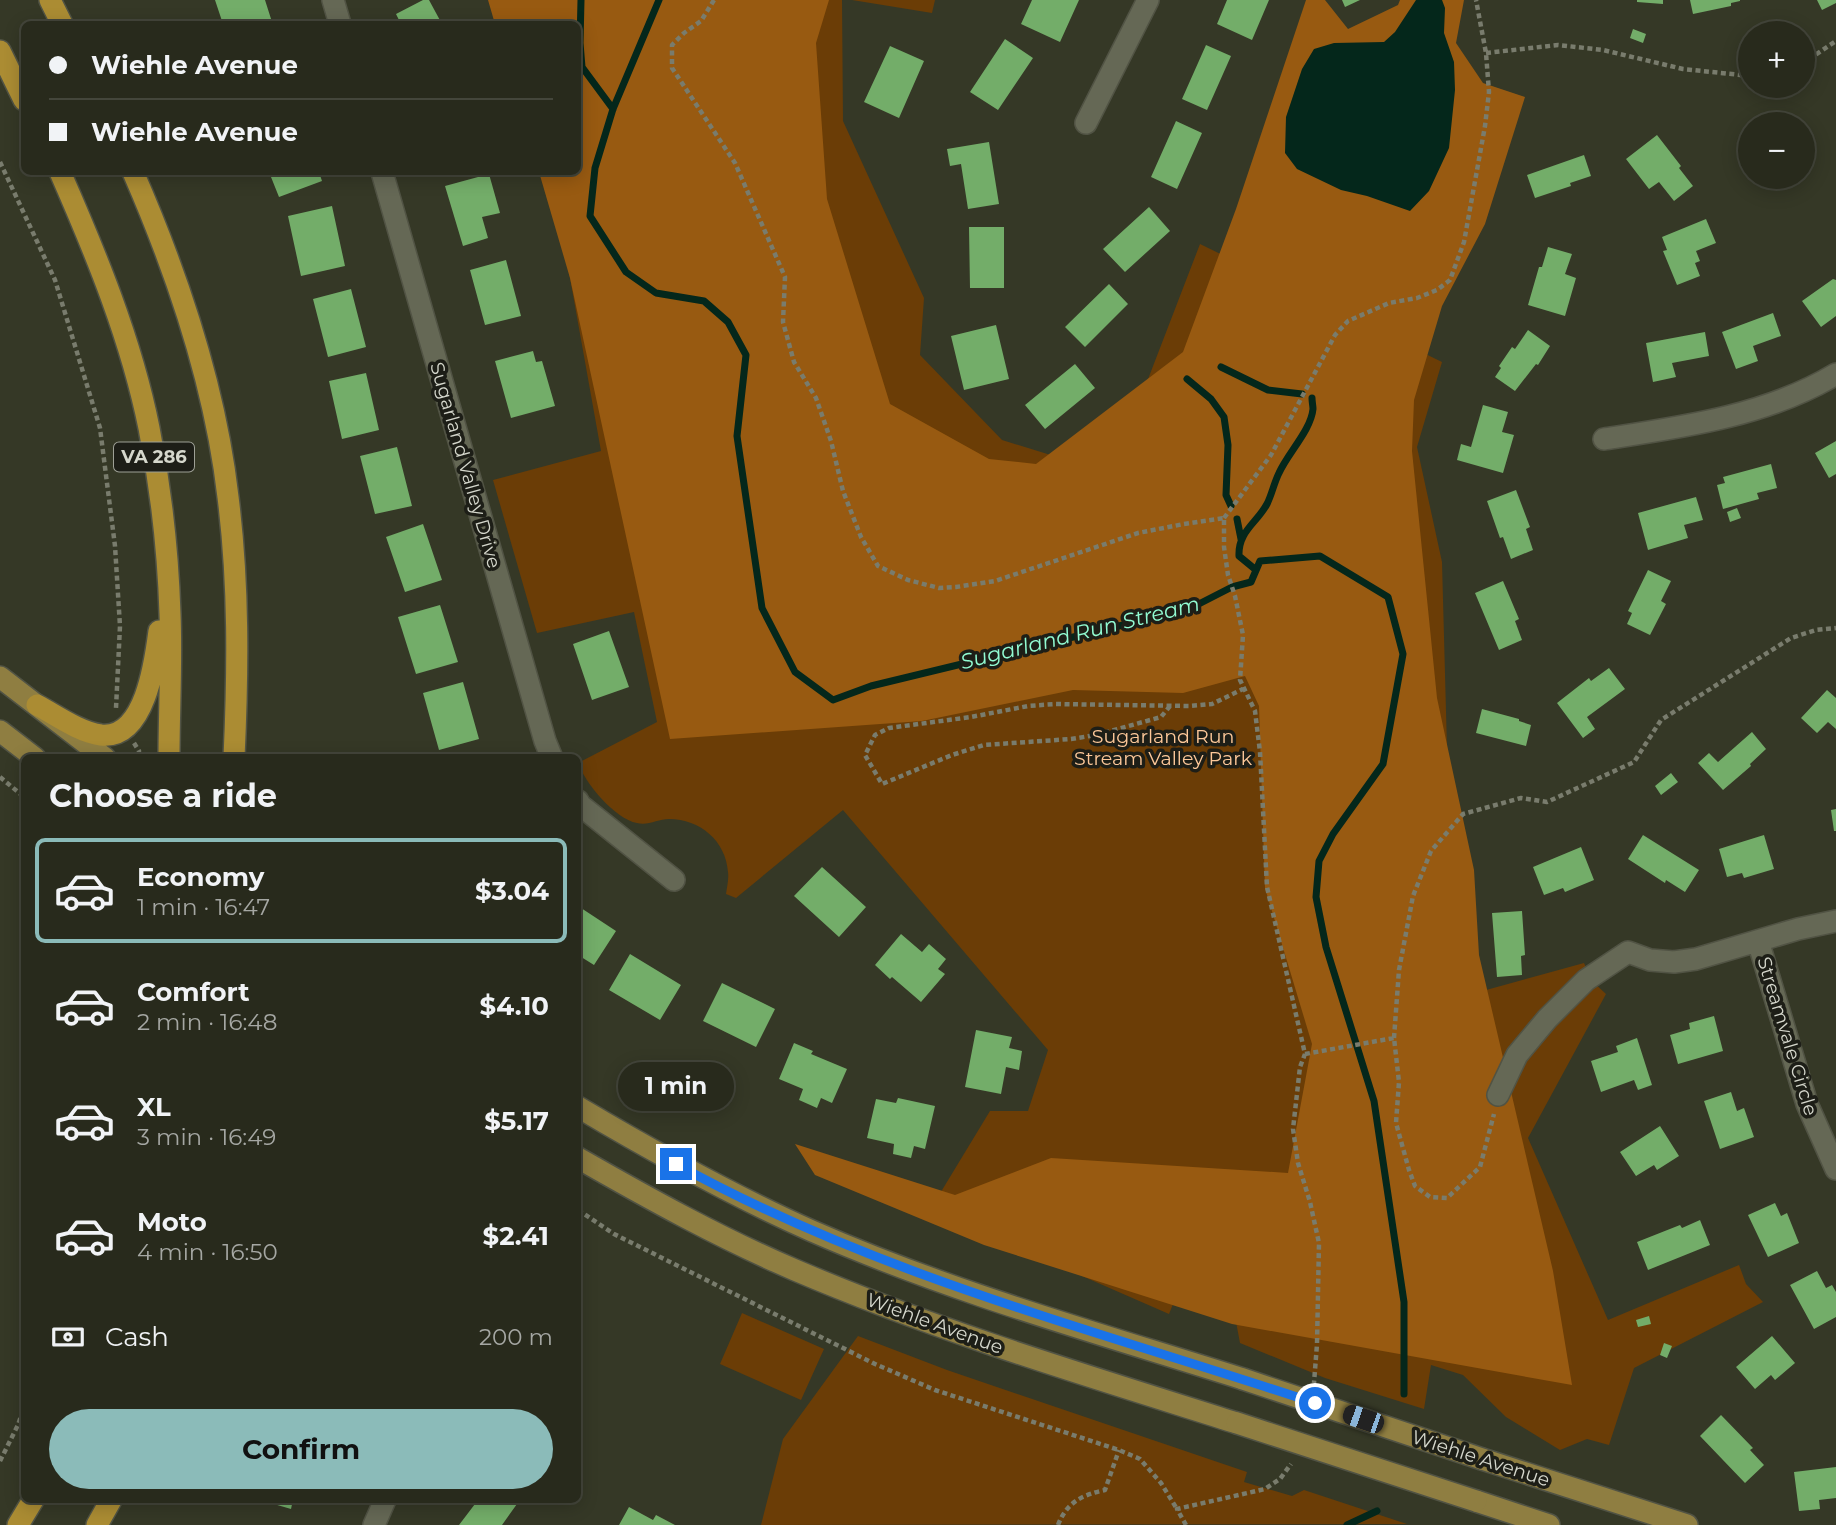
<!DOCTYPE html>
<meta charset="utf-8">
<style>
body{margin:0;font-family:Montserrat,sans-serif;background:#303225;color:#f1f3f6;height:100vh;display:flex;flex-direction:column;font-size:26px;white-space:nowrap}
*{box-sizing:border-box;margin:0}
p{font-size:23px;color:#a5a7a3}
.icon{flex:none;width:38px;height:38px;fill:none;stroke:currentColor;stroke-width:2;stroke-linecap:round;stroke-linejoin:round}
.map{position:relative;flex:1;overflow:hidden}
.drawer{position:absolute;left:21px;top:754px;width:560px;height:749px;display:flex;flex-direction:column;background:#282a1c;border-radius:10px;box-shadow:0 4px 18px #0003,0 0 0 2px #44463b}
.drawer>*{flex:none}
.hud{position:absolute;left:21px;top:21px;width:560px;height:154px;border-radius:10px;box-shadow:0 4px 18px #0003,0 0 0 2px #44463b;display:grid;align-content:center;height:154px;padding:0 28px;background:#282a1c}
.buttons{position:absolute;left:1738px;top:21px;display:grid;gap:14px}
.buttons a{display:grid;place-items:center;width:77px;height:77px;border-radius:50%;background:#282a1c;box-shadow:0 4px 18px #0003,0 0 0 2px #44463b;font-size:35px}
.end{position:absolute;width:32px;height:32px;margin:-16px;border:9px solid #1a73e8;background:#fff;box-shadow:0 0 0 4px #fff}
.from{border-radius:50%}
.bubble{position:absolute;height:49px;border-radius:24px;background:#282a1c;box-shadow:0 4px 18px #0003,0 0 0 2px #44463b;font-size:23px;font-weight:700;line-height:49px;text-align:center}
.car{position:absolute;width:21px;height:42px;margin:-21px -10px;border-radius:9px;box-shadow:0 0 5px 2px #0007;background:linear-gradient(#222 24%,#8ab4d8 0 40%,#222 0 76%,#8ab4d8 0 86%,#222 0)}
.hud b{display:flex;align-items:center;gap:24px;height:66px;font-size:26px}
.hud b+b{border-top:2px solid #44463b}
.hud i{width:18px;height:18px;background:#f1f3f6}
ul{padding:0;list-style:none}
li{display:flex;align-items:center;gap:21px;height:105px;margin:0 14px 10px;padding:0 14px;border:4px solid transparent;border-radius:10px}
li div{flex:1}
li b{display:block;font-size:26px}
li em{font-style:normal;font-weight:700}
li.selected{border-color:#8bbbb9}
li>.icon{width:63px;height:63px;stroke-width:1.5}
h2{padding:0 28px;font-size:32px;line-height:84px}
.pay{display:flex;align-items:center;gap:18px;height:77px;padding:0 28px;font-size:26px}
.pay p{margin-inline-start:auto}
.action{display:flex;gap:14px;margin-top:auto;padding:14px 28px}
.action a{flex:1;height:80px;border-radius:42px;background:#8bbbb9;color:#111;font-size:28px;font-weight:700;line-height:80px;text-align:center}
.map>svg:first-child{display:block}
</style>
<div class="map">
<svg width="1836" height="1525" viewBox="0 0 1836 1525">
<rect width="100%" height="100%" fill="#353826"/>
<path fill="#6b3d06" d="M 578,0 L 842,0 L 843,121 L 924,298 L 920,355 L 1002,440 L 1099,470 L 1135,413 L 1200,244 L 1442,362 L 1417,447 L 1442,562 L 1448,785 L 1439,1003 L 1584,963 L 1592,981 L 1606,994 L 1528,1138 L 1608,1320 L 1739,1265 L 1746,1284 L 1763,1302 L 1634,1368 L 1609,1445 L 1587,1439 L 1560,1450 L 1506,1417 L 1463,1375 L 1431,1365 L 1424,1409 L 1325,1378 L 1240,1343 L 1233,1306 L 1180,1287 L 1169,1314 L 1050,1262 L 933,1205 L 990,1111 L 1028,1111 L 1048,1050 L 843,810 L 736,898 L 726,894 C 727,887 729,879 728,872 C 726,841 700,819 669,819 C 658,819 648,826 637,823 C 615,819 585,783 578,763 L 657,722 L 634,612 L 537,633 L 493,480 L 601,451 L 551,172 L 578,172 Z
M 852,0 L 935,0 L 932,13 Z
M 742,1313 L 824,1349 L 801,1400 L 720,1364 Z
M 858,1336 L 947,1370 L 1247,1472 L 1244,1482 L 1292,1496 L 1304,1490 L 1407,1524 L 761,1525 L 783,1439 Z"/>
<path fill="#985a11" d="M 488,0 L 829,0 L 816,43 L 827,199 L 890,404 L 989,459 L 1036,464 L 1183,352 L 1236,209 L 1306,0 L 1325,0 L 1348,29 L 1398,5 L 1400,0 L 1464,0 L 1456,43 L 1483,83 L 1525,97 L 1485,224 L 1442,306 L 1414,400 L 1412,451 L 1437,698 L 1474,870 L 1479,955 L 1553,1271 L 1572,1385 L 1232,1324 L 984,1245 L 815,1175 L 795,1144 L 955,1195 L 1051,1158 L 1288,1173 L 1312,1044 L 1265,888 L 1259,706 L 1245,676 L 1183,693 L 1073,690 L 922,721 L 670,739 L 570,278 L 539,172 L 578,172 L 578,24 L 495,24 Z"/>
<path fill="#04271b" d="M 1416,0 L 1442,0 L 1445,8 L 1444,33 L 1454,62 L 1455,90 L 1449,148 L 1429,191 L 1410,211 L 1367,196 L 1341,190 L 1297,169 L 1285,153 L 1286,117 L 1302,69 L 1314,49 L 1334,43 L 1384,42 L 1395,32 Z"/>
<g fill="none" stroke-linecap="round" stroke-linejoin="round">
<path stroke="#04271b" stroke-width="7" d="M 581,0 L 580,43 L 582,67 L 613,109
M 659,0 L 613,109 L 595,168 L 590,216 L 626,272 L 656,293 L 704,301 L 728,322 L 746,355 L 737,436 L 762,608 L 795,672 L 833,700 L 871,686 L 1189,609 L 1232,587 L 1251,582 L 1260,561 L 1320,556 L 1388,597 L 1403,654 L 1383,764 L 1333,834 L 1319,861 L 1316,897 L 1326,947 L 1374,1101 L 1404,1302 L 1404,1394
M 1221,367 L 1268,390 L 1302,394
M 1187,379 L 1211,399 L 1224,417 L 1228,445 L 1226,495 L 1231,506
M 1237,519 L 1241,539
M 1256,570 L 1239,556 C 1238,531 1257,523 1267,504 C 1272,494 1274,483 1279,473 C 1288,453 1311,430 1313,409 C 1313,406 1312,402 1312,398
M 1347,1525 L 1377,1511"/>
</g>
<path fill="#73ad69" d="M 215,0 L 265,0 L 272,22 L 265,24 L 223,24 Z
M 423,0 L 429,0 L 442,24 L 401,24 L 396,14 Z
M 1032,0 L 1079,0 L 1060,42 L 1021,24 Z
M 1227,0 L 1269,0 L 1252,40 L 1217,24 Z
M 1342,0 L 1360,0 L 1345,7 Z
M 1637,0 L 1663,0 L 1663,4 L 1637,2 Z
M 1690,0 L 1740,0 L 1740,1 L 1731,3 L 1731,6 L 1693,14 Z
M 1817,0 L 1836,0 L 1836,3 L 1822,10 Z
M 1633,29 L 1646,34 L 1643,43 L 1630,38 Z
M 1005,39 L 1033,58 L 998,110 L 970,92 Z
M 1206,45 L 1231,56 L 1207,110 L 1182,99 Z
M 890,46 L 924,61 L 899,118 L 864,102 Z
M 1176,121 L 1202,133 L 1177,189 L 1151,177 Z
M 1657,135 L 1681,166 L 1679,168 L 1693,186 L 1674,201 L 1659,182 L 1649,189 L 1626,159 Z
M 989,142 L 999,204 L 968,209 L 961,164 L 950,166 L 947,149 Z
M 1584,155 L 1591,176 L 1570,183 L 1571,186 L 1535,198 L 1527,175 Z
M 269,172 L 319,172 L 322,181 L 279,197 Z
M 489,174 L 500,213 L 482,217 L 488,238 L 463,246 L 445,186 Z
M 332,206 L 345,266 L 301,276 L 288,216 Z
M 1149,207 L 1170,231 L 1125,272 L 1103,249 Z
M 1706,219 L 1716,243 L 1696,251 L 1700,261 L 1695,263 L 1700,276 L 1677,285 L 1663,251 L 1667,250 L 1662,237 Z
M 969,227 L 1004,227 L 1004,288 L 970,288 Z
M 1548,247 L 1572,254 L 1565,274 L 1576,278 L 1565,316 L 1528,305 L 1539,267 L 1542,267 Z
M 506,260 L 521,316 L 485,325 L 470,270 Z
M 1833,279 L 1836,280 L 1836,316 L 1821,327 L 1802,301 Z
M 1109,284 L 1128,304 L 1085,347 L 1065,327 Z
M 351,289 L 366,347 L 328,357 L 313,299 Z
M 1773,313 L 1781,336 L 1753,346 L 1758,361 L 1736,369 L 1722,332 Z
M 996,325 L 1009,379 L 964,390 L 951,336 Z
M 1528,330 L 1550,346 L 1538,365 L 1536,364 L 1515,391 L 1495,377 L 1501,368 L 1499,366 L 1512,347 L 1515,349 Z
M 1705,332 L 1709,356 L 1672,363 L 1676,377 L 1653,382 L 1646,343 Z
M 533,351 L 536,362 L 542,361 L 555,406 L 511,418 L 495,361 Z
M 1075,364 L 1095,388 L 1045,429 L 1025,405 Z
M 366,373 L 379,430 L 342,439 L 329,381 Z
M 1483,405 L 1508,412 L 1502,432 L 1514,435 L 1503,473 L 1457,460 L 1461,444 L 1471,447 Z
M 1836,441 L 1836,474 L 1829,478 L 1815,453 Z
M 397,447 L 412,506 L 375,514 L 360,456 Z
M 1771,464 L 1777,488 L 1757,493 L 1759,499 L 1723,509 L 1717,485 L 1725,483 L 1723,477 Z
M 1516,490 L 1530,527 L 1526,529 L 1533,550 L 1511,559 L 1503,537 L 1500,538 L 1487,501 Z
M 1696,497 L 1703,520 L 1684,525 L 1688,538 L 1648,550 L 1638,513 Z
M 1737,508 L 1741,518 L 1730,522 L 1727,512 Z
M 423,524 L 442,580 L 405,592 L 386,537 Z
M 1648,570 L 1671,581 L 1661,601 L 1666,604 L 1650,635 L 1627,624 L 1632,613 L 1628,611 Z
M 1503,581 L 1519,619 L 1515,621 L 1522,640 L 1499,650 L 1475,593 Z
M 440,605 L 458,662 L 416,674 L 398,617 Z
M 609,631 L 629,687 L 592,700 L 573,644 Z
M 1609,668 L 1625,689 L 1587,717 L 1595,729 L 1583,738 L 1557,703 L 1589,678 L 1591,681 Z
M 463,682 L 479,739 L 439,750 L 423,693 Z
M 1827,690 L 1836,698 L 1836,729 L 1828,722 L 1817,733 L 1801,718 Z
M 1482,709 L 1519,719 L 1519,721 L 1531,725 L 1526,746 L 1476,733 Z
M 1752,732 L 1766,749 L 1750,764 L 1751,766 L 1723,790 L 1698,763 L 1709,753 L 1718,762 Z
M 1671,773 L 1678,782 L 1661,795 L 1655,786 Z
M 1836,809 L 1836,831 L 1834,831 L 1831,810 Z
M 1643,835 L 1699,870 L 1685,892 L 1666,880 L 1665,883 L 1628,859 Z
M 1764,835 L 1774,869 L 1744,878 L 1742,873 L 1727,877 L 1719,849 Z
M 1581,847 L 1594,880 L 1565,892 L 1563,888 L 1544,895 L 1533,867 Z
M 822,867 L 866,907 L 839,937 L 794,896 Z
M 578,906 L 616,931 L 594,965 L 578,955 Z
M 1522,911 L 1525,955 L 1521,956 L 1522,975 L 1497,977 L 1492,913 Z
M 901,934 L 922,952 L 929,944 L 946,959 L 938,969 L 945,974 L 921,1002 L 892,977 L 890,979 L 875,965 Z
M 630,954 L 681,985 L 660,1020 L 609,990 Z
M 722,983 L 775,1009 L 756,1047 L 703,1021 Z
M 1714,1016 L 1723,1051 L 1678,1064 L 1670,1035 L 1690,1029 L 1689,1023 Z
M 976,1030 L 1012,1037 L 1009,1048 L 1022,1051 L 1019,1070 L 1006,1067 L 1001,1094 L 965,1087 Z
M 1637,1038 L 1652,1085 L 1638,1090 L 1634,1080 L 1601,1092 L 1591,1061 L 1618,1052 L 1616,1046 Z
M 794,1043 L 813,1051 L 811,1054 L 847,1069 L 832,1103 L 821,1098 L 817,1108 L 799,1100 L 803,1089 L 779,1079 Z
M 1731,1092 L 1737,1111 L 1744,1108 L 1754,1137 L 1720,1149 L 1704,1101 Z
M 898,1098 L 935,1106 L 925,1149 L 914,1146 L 911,1158 L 893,1154 L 894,1144 L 867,1138 L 876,1099 L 896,1103 Z
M 1660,1126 L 1679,1156 L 1657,1170 L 1654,1165 L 1636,1176 L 1620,1152 Z
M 1775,1203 L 1781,1216 L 1787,1213 L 1799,1243 L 1768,1257 L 1748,1215 Z
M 1700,1220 L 1710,1245 L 1648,1270 L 1637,1242 L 1680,1225 L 1682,1228 Z
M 1817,1271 L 1826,1288 L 1832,1285 L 1836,1292 L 1836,1317 L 1814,1329 L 1790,1285 Z
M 1649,1316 L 1651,1324 L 1638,1327 L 1636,1320 Z
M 1772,1336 L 1795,1363 L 1775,1380 L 1771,1375 L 1755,1389 L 1736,1367 Z
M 1664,1343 L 1672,1346 L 1667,1358 L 1660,1355 Z
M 1721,1415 L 1753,1448 L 1750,1450 L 1764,1465 L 1745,1483 L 1700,1436 Z
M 1836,1467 L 1836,1498 L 1819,1500 L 1820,1509 L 1799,1511 L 1794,1472 Z
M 260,1500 L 293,1500 L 291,1509 Z
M 478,1500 L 511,1500 L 517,1504 L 502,1525 L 459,1525 Z
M 629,1507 L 653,1520 L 656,1515 L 675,1525 L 619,1525 Z"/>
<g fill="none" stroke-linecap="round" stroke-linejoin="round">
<g stroke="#515344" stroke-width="24">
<path id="minor" d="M 333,0 L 340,24
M 1086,123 L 1148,0
M 382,172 L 545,741 L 552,758
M 1604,439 C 1683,427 1766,416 1836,374
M 578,801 L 580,805 L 674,880
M 1758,941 L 1807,1104 L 1836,1169
M 1498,1095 L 1517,1055 L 1547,1019 L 1586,980 L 1628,952 L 1650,960 L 1674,962 L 1696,959 L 1798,929 L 1836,921
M 374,1525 L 385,1500"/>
</g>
<g stroke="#515344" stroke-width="24">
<path id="major" d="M 0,677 L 105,758
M 0,731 L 35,758
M 578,1107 C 654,1152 731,1195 812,1231 C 951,1292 1098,1333 1243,1379
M 578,1158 C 648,1198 720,1238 795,1270 C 938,1331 1088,1376 1237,1423
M 1482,1459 L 1687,1525
M 1476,1501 L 1549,1525"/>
</g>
<g stroke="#515344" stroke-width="24">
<path id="highway" d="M 50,0 L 62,24
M 0,51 L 24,100
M 60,172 C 96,254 131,339 149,428 C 161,489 168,551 170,614 C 172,661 169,710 169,758
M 133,172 C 178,275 215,384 228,497 C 239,584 238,671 234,758
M 37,705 C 56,715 79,732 101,735 C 145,740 155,662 159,631
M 18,1525 L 33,1500
M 97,1525 L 111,1500"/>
</g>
<path stroke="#797c6d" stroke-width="4.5" stroke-dasharray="5 3.5" stroke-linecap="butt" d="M 714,0 L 701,21 L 684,33 L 672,45 L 672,68 L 735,163 L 785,277 L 783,322 L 794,362 L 816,398 L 831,441 L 843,491 L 861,537 L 878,566 L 908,580 L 939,588 L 956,587 L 995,581 L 1138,533 L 1184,524 L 1224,518 L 1224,547 L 1228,575 L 1235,596 L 1243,635 L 1240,680 L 1255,711 L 1260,752 L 1267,887 L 1305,1054 L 1300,1067 L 1293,1129 L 1298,1163 L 1310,1202 L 1319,1243 L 1317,1344 L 1314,1383
M 1486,53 L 1558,45 L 1603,50 L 1683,69 L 1750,76
M 1802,64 L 1836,41
M 0,162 L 55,280 L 100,428 L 115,546 L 120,626 L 116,708
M 1224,518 L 1271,455 L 1335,335 L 1348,321 L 1389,303 L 1417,298 L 1437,290 L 1450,280 L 1464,242 L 1485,126 L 1489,92 L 1486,53 L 1476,0
M 1170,706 L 1161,717 L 1096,735 L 1071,739 L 984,745 L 952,755 L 882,784 L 865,755 L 875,735 L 889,728 L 971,717 L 1028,706 L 1056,704 L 1189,706 L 1212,704 L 1243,689
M 134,743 L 139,751 L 138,758
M 0,777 L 24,797
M 1394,1038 L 1399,970 L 1413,896 L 1431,851 L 1463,814 L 1521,798 L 1547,802 L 1634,762 L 1661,720 L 1791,638 L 1816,630 L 1836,628
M 1305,1054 L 1394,1038 L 1399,1082 L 1396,1123 L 1409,1170 L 1415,1186 L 1430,1197 L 1447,1198 L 1480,1167 L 1494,1114
M 578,1210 L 614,1234 L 875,1364 L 935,1390 L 1119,1450 L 1140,1459 L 1161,1483 L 1177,1509
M 0,1461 L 18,1425 L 24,1407
M 1058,1525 C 1067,1502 1082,1495 1105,1490 L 1119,1450
M 1186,1525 L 1177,1509 L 1265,1489 L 1280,1479 L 1291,1464"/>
<use href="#minor" stroke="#656855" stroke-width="21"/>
<use href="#major" stroke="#8f7e41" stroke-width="21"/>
<use href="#highway" stroke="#ab8c33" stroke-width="21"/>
<g stroke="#515344" stroke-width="24" stroke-linecap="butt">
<path id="major-bridge" d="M 1243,1379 L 1482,1459
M 1237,1423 L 1476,1501"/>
</g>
<use href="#major-bridge" stroke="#8f7e41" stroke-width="21"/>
</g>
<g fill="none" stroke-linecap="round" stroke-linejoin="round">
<path stroke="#1a73e8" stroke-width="9" d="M 676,1164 C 876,1275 1099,1331 1315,1403"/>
</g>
<g text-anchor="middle" stroke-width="7" stroke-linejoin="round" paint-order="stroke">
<rect fill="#1d1e17" stroke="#9ea096" stroke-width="2" x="114" y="442.5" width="80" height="29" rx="5"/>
<g font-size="18" font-weight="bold" fill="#d5d7cc">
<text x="154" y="463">VA 286</text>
</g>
<g font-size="19" fill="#d5d7cc" stroke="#1d1e17">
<text transform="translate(466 465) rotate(74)" y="7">Sugarland Valley Drive</text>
<text transform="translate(1788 1036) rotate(73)" y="7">Streamvale Circle</text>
<text transform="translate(935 1323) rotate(20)" y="7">Wiehle Avenue</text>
<text transform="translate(1481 1458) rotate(18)" y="7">Wiehle Avenue</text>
</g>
<g font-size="19" fill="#fdc899" stroke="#1d1e17">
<text x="1163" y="743">Sugarland Run<tspan x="1163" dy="22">Stream Valley Park</tspan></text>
</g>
<g font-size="21" font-style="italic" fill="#92fcd3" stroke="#1d1e17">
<text transform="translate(1080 633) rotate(-14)" y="7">Sugarland Run Stream</text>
</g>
</g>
</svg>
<div class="buttons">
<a>+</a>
<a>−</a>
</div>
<i class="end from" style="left:1315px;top:1403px"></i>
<i class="end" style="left:676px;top:1164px"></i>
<div class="bubble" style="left:618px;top:1062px;width:116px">1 min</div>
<i class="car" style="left:1363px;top:1419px;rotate:289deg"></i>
<div class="hud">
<b><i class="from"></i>Wiehle Avenue</b>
<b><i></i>Wiehle Avenue</b>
</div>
<section class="drawer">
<h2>Choose a ride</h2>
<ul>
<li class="selected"><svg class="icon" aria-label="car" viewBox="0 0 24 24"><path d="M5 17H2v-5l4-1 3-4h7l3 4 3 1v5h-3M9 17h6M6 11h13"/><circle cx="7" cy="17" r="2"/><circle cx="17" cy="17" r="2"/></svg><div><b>Economy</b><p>1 min · 16:47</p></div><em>$3.04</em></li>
<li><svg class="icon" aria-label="car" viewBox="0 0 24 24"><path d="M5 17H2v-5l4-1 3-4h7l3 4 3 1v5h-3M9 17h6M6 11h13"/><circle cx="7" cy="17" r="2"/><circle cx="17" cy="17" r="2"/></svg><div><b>Comfort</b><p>2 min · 16:48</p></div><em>$4.10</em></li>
<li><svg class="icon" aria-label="car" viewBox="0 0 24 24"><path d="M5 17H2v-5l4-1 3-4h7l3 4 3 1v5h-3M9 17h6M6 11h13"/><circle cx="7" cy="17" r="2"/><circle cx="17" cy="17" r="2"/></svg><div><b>XL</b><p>3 min · 16:49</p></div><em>$5.17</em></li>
<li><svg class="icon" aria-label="car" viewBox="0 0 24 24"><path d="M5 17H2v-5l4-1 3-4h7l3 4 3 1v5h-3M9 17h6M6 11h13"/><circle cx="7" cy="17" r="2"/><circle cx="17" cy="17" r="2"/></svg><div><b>Moto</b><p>4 min · 16:50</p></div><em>$2.41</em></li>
</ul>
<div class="pay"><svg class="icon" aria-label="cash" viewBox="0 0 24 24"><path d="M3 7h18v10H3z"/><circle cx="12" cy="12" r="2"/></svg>Cash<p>200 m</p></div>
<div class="action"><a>Confirm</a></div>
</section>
</div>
